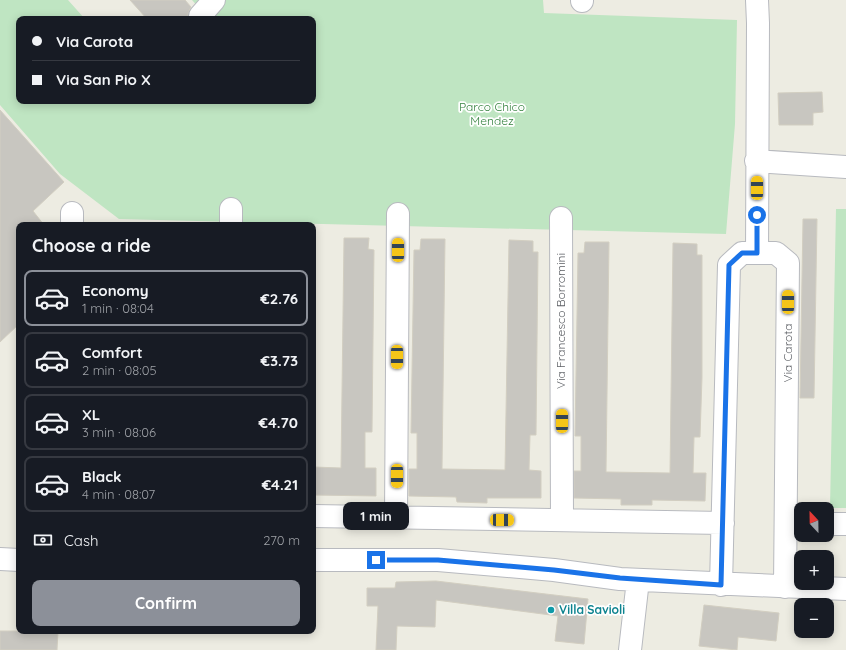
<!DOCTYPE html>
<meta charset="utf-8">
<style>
body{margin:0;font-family:Quicksand,sans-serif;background:#20242c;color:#f1f3f6;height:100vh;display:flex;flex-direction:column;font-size:15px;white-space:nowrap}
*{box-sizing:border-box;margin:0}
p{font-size:13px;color:#9ea1a6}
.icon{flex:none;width:22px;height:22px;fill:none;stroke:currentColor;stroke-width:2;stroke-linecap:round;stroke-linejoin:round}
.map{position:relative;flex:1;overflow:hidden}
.drawer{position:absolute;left:16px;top:222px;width:300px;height:412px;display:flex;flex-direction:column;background:#171b24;border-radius:8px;box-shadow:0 2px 10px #0003}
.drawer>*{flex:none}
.hud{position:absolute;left:16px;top:16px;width:300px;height:88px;border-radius:8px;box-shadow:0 2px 10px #0003;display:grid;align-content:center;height:88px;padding:0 16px;background:#171b24}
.needle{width:26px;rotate:338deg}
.fabs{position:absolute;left:794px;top:502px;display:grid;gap:8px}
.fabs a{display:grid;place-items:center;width:40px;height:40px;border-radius:8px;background:#171b24;box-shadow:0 2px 10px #0003;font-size:20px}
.end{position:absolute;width:18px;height:18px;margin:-9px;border:5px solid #1a73e8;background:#fff;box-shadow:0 0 0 2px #fff}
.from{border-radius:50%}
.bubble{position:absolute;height:28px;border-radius:8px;background:#171b24;box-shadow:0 2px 10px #0003;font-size:13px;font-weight:800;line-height:28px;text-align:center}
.car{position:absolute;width:12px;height:24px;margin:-12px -6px;border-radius:5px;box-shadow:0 0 3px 1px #0007;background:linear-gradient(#f5c518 24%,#345 0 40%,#f5c518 0 76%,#345 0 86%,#f5c518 0)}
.hud b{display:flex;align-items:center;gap:14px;height:38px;font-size:15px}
.hud b+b{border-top:1px solid #363941}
.hud i{width:10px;height:10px;background:#f1f3f6}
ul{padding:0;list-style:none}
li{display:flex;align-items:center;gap:12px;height:56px;margin:0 8px 6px;padding:0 8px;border:2px solid #363941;border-radius:8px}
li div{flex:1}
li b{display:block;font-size:15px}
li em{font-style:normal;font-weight:800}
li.active{border-color:#8c9099}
li>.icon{width:36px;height:36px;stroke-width:1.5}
h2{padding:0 16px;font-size:18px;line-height:48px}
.pay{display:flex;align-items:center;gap:10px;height:44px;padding:0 16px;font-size:15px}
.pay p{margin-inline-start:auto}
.cta{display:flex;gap:8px;margin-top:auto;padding:8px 16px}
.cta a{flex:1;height:46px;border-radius:8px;background:#8c9099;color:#fff;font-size:16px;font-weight:800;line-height:46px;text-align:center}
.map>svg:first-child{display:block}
</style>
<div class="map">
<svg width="846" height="650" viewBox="0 0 846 650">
<rect width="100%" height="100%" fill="#edece2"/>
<path fill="#bfe5c2" d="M 0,0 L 68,0 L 85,19 L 19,19 L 19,101 L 313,101 L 313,19 L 209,19 L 192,0 L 543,0 L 544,13 L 737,20 L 735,124 L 726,234 L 119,219 L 60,174 L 0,105 Z
M 836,209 L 846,209 L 846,508 L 830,508 Z"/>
<path fill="#c8c6c0" stroke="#d2cec1" d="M 130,0 L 185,0 L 191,7 L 188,13 L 188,19 L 147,19 Z
M 822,92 L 823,112 L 813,113 L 813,125 L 779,125 L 778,93 Z
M 0,110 L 64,182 L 33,211 L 44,225 L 19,225 L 19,324 L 0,342 Z
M 803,219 L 817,219 L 814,398 L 800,398 Z
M 344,238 L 369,238 L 368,249 L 374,250 L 372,432 L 365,432 L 365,468 L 376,468 L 376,496 L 313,495 L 313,467 L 341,468 Z
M 421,239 L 445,239 L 442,469 L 505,470 L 509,240 L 533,241 L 533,252 L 538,252 L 536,435 L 530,435 L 529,470 L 541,471 L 541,498 L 487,498 L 487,503 L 457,502 L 456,497 L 409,496 L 409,469 L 417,469 L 417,433 L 411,433 L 414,250 L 420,250 Z
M 585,242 L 609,242 L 606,472 L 670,473 L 673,243 L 697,244 L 697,255 L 702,255 L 702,377 L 700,437 L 694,437 L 693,473 L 706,473 L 705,501 L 652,500 L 652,505 L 621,505 L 621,499 L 574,498 L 574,471 L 581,471 L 581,436 L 575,436 L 578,253 L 584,253 Z
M 436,581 L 588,599 L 584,644 L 555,641 L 558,616 L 436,600 L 435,627 L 397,626 L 396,650 L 376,650 L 378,606 L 367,606 L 367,588 L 395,588 L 396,582 Z
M 704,605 L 779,613 L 776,641 L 738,637 L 737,650 L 699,646 Z
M 0,631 L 58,631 L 57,650 L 0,650 Z"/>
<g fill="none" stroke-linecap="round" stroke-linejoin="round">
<g stroke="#b8babf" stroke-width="24">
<path id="minor" d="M 582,0 L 582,1
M 757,0 L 758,23 L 757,253
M 200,16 L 214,0
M 756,161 L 846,167
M 561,218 L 562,520
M 72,225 L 72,213
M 231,225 L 231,209
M 313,516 L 723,523
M 396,518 L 398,214
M 827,524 L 846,524
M 0,559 L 19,560
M 313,560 L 438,560 L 554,570 L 620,579 L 846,589
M 721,585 L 729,265 L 742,253 L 776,253 L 788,263 L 785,587
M 630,650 L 638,580"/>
</g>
<use href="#minor" stroke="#fff" stroke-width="22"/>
</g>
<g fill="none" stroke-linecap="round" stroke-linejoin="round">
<path stroke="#1a73e8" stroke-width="5" d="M 376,560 L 438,560 L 554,570 L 620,578 L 721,585 L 729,265 L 742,253 L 757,253 L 757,215"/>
</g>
<circle fill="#0f9aa8" stroke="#fff" stroke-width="1.5" cx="551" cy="610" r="4"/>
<g text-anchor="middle" stroke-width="3.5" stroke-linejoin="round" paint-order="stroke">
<g font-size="12" fill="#34813e" stroke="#fff">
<text x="492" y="111">Parco Chico<tspan x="492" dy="14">Mendez</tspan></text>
</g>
<g font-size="12" fill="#5b5e63" stroke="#fff">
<text transform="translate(561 321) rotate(-90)" y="4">Via Francesco Borromini</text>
<text transform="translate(788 353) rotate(-90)" y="4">Via Carota</text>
</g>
<g font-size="12" font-weight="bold" fill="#0d838f" stroke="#fff" text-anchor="start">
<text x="559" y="614">Villa Savioli</text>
</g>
</g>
</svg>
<div class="fabs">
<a><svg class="needle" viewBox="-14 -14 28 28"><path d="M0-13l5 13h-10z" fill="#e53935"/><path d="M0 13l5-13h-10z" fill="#9ea1a6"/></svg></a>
<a>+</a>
<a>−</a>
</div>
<i class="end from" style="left:757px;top:215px"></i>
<i class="end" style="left:376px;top:560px"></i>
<div class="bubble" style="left:343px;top:502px;width:66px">1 min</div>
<i class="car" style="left:757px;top:188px;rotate:0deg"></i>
<i class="car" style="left:398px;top:250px;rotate:0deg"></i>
<i class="car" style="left:788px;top:302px;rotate:0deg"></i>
<i class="car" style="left:397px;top:357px;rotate:180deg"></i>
<i class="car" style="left:562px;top:421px;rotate:0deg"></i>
<i class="car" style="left:397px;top:476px;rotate:180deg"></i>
<i class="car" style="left:502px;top:520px;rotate:91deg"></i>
<div class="hud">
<b><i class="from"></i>Via Carota</b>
<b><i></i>Via San Pio X</b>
</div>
<section class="drawer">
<h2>Choose a ride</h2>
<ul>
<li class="active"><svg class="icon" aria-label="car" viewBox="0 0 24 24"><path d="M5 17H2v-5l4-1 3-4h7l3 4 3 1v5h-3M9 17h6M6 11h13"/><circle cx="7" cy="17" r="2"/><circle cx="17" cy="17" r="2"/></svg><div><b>Economy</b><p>1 min · 08:04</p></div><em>€2.76</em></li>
<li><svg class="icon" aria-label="car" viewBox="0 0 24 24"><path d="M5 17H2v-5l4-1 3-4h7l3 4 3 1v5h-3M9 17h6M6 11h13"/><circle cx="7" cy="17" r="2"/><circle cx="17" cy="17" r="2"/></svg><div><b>Comfort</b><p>2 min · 08:05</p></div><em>€3.73</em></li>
<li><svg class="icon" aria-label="car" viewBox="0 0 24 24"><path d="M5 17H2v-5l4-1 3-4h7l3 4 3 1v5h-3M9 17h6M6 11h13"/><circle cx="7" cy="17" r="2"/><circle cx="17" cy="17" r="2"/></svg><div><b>XL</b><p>3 min · 08:06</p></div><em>€4.70</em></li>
<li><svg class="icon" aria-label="car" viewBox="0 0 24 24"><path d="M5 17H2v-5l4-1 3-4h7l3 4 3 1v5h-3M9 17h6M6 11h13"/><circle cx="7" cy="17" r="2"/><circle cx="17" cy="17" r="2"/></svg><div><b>Black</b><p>4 min · 08:07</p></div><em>€4.21</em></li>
</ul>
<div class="pay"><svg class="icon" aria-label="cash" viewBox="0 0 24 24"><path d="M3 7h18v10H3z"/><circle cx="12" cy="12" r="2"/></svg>Cash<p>270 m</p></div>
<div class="cta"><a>Confirm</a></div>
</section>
</div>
